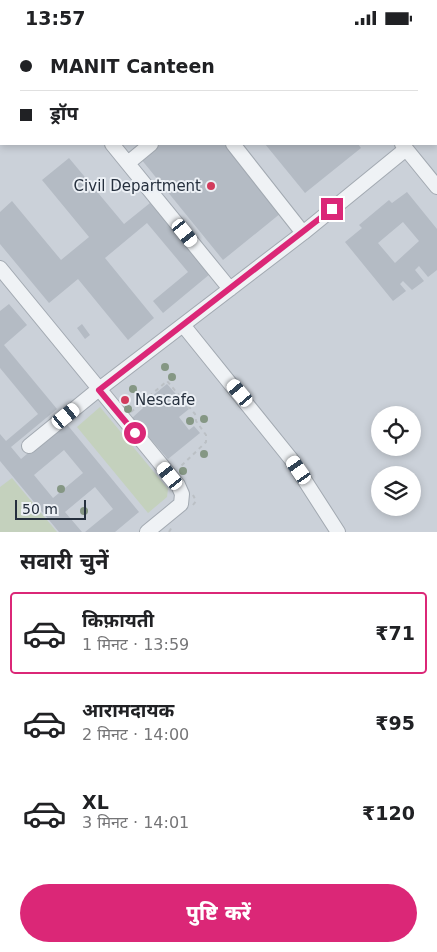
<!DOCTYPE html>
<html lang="hi">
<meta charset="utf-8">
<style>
body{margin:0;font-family:"DejaVu Sans","Noto Sans Devanagari",sans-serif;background:#f2f2f2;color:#202124;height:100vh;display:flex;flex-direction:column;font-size:19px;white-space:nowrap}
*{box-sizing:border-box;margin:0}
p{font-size:16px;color:#757577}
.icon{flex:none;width:28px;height:28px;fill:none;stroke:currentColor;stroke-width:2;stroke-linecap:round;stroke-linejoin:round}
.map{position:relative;height:497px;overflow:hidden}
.side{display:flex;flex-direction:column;background:#fff;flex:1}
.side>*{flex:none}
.hud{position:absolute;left:0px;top:0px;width:438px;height:110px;box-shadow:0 2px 8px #0003;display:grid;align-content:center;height:110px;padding:0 20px;background:#fff}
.fabs{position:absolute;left:371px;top:371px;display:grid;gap:10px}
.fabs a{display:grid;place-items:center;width:50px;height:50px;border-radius:50%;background:#fff;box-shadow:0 2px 8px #0003;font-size:25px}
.scale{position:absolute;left:15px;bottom:12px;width:71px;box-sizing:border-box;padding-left:5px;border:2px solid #26303e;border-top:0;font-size:14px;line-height:18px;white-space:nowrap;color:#26303e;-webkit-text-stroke:4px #ecf0f5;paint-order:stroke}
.end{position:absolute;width:22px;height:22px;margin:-11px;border:6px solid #db2777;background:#fff;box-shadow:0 0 0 2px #fff}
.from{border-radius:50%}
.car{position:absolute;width:15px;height:30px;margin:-15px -8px;border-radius:6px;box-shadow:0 0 4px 1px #0007;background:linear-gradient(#fff 24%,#345 0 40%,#fff 0 76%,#345 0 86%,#fff 0)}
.hud b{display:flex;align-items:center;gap:18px;height:48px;font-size:19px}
.hud b+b{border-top:1px solid #e0e0e0}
.hud i{width:12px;height:12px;background:#202124}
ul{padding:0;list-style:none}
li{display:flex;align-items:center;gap:15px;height:82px;margin:0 10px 8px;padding:0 10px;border:2px solid transparent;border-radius:5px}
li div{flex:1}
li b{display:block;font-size:19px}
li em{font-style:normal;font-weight:800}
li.current{border-color:#db2777}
li>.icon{width:45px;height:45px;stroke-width:1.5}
h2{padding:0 20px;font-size:22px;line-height:60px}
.action{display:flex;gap:10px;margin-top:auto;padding:10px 20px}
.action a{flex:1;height:58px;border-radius:30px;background:#db2777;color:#fff;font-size:20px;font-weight:800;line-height:58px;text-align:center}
.status{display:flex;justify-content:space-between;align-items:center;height:35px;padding:0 25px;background:#fff;direction:ltr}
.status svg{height:14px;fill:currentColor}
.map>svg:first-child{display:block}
</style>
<div class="status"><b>13:57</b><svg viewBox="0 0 49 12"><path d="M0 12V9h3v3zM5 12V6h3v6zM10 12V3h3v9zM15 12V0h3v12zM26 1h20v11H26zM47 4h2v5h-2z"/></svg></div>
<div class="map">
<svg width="437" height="497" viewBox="0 0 437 497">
<rect width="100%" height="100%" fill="#dde2e7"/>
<path fill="#cbd1d9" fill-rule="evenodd" d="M 0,0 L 437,0 L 437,497 L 0,497 ZM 1,1 L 436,1 L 436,109 L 1,109 ZM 380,380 L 412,380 L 412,412 L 380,412 ZM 380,440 L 412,440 L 412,472 L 380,472 Z"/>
<path fill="#c4d1bd" d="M 100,372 L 168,454 L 167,462 L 148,478 L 77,392 Z
M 12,443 L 57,497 L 0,497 L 0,452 Z"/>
<path fill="#b4bbc4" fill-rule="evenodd" d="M 160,109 L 225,109 L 281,178 L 223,225 L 141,124 Z
M 265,109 L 358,109 L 361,113 L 305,158 Z
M 69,123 L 124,189 L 150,168 L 210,239 L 163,278 L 153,266 L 188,237 L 147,188 L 105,223 L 154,283 L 128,305 L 78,244 L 49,268 L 0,209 L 0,177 L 12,166 L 61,225 L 89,202 L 42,145 Z
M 407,157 L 437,194 L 437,235 L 428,242 L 419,231 L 415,235 L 424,246 L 412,255 L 403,246 L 400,249 L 406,256 L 393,266 L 345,207 L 362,193 L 359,190 L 389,165 L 392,168 ZM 403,187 L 419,206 L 395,228 L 378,208 Z
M 9,269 L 27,290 L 4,310 L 57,374 L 11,412 L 21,424 L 65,387 L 139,477 L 115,497 L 85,497 L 113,474 L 95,452 L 65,477 L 82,497 L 59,497 L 0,426 L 0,399 L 6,406 L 38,379 L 0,333 L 0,276 ZM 64,415 L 83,438 L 53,463 L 34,440 Z
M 82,289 L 90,300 L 85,304 L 77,293 Z
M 167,349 L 189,374 L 179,382 L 189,395 L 194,391 L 200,398 L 168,424 L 132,383 L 143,373 L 141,370 Z"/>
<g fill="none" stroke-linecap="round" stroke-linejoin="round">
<g stroke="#a2a9b1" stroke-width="16">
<path id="minor" d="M 144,0 L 145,1
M 313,0 L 314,1
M 23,1 L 25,0
M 292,1 L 294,0
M 0,21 L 1,20
M 112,109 L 230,254
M 233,109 L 303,198
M 402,109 L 437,152
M 128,128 L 151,109
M 0,233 L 178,450 L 182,459 L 181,469 L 147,497
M 183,290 L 291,424 L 338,497
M 29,411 L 94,358 L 303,198 L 406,114"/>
</g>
<path stroke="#bbc0c5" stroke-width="2" stroke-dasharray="4 4" stroke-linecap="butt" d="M 131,377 L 167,346 L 195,379 L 196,386 L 206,400 L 206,407 L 179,433
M 193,470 L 196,466 L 193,460
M 169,497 L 172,492"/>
<use href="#minor" stroke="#eff2f5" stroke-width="14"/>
</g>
<g fill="#859784">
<circle cx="165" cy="332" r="4"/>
<circle cx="172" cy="342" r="4"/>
<circle cx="133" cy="354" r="4"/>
<circle cx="128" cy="374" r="4"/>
<circle cx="204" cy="384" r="4"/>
<circle cx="190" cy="386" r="4"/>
<circle cx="204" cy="419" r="4"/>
<circle cx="183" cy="436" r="4"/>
<circle cx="61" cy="454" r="4"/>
<circle cx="84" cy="476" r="4"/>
</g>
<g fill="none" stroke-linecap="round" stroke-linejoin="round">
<path stroke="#db2777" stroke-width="6" d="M 135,398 L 99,355 L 332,174"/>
</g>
<g fill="#d23c5d" stroke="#ecf0f5" stroke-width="2">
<circle cx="211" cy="151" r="5"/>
<circle cx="125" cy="365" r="5"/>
</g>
<g text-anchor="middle" stroke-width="4" stroke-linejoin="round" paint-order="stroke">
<g font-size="15" fill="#26303e" stroke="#ecf0f5" text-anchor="end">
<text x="201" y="156">Civil Department</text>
<text x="135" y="370" text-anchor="start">Nescafe</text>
</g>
</g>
</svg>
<div class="fabs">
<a><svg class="icon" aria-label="locate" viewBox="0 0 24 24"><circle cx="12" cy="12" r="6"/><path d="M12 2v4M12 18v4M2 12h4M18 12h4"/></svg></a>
<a><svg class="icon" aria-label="layers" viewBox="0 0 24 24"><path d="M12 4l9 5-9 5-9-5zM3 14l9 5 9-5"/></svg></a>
</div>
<div class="scale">50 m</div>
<i class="end from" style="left:135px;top:398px"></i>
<i class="end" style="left:332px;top:174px"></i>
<i class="car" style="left:185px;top:198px;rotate:141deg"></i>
<i class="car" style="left:240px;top:358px;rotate:320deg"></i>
<i class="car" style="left:66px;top:381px;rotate:51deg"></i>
<i class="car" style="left:299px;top:435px;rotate:325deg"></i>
<i class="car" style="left:170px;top:441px;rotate:321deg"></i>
<div class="hud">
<b><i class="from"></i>MANIT Canteen</b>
<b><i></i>ड्रॉप</b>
</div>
</div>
<section class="side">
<h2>सवारी चुनें</h2>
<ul>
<li class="current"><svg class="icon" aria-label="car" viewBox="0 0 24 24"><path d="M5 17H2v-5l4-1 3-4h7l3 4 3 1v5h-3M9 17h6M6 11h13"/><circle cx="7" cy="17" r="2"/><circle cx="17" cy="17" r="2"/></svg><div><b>किफ़ायती</b><p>1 मिनट · 13:59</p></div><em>₹71</em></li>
<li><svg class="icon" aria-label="car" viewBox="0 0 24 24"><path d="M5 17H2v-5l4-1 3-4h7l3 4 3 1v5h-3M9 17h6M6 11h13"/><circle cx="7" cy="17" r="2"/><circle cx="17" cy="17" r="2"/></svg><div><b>आरामदायक</b><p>2 मिनट · 14:00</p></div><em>₹95</em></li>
<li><svg class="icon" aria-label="car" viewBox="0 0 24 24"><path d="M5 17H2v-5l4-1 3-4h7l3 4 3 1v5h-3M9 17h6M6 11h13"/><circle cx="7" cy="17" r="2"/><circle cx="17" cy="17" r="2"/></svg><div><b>XL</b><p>3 मिनट · 14:01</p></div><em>₹120</em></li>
</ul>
<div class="action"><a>पुष्टि करें</a></div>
</section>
